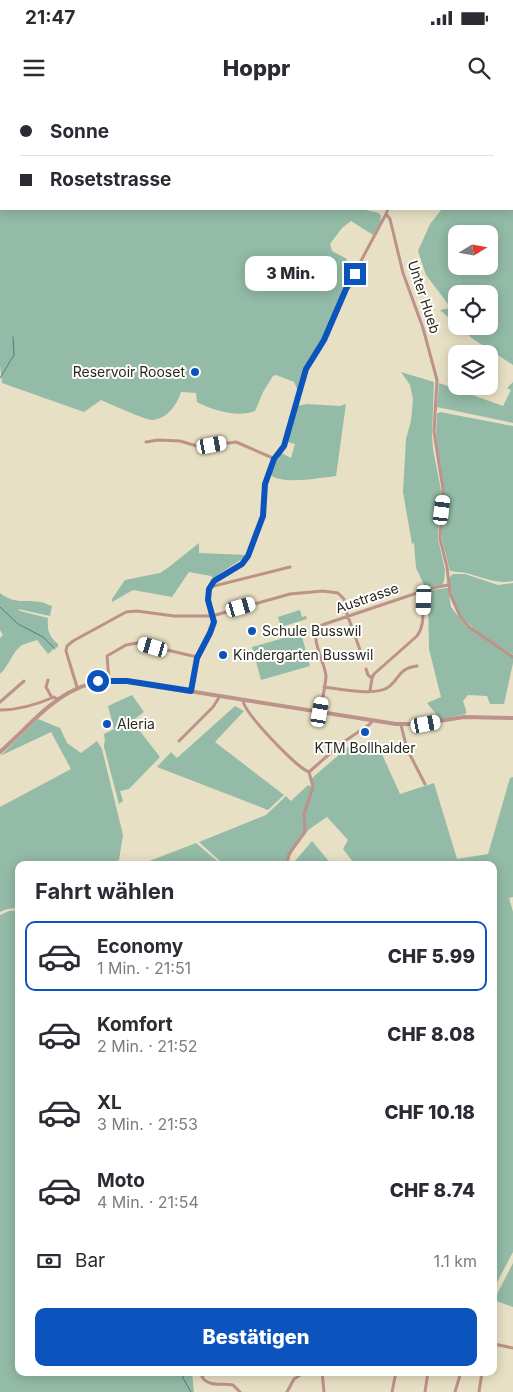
<!DOCTYPE html>
<html lang="de">
<meta charset="utf-8">
<style>
body{margin:0;font-family:Inter,sans-serif;background:#f7f7f7;color:#2b2b33;height:100vh;display:flex;flex-direction:column;font-size:19px;white-space:nowrap}
*{box-sizing:border-box;margin:0}
p{font-size:16px;color:#7c7c81}
.icon{flex:none;width:28px;height:28px;fill:none;stroke:currentColor;stroke-width:2;stroke-linecap:round;stroke-linejoin:round}
.map{position:relative;flex:1;overflow:hidden}
.side{position:absolute;left:15px;top:761px;width:482px;height:515px;display:flex;flex-direction:column;background:#fff;border-radius:10px;box-shadow:0 2px 12px #0003}
.side>*{flex:none}
.hud{position:absolute;left:0px;top:0px;width:514px;height:110px;box-shadow:0 2px 12px #0003;display:grid;align-content:center;height:110px;padding:0 20px;background:#fff}
.needle{width:32px;rotate:79deg}
.fabs{position:absolute;left:448px;top:125px;display:grid;gap:10px}
.fabs a{display:grid;place-items:center;width:50px;height:50px;border-radius:10px;background:#fff;box-shadow:0 2px 12px #0003;font-size:25px}
.end{position:absolute;width:22px;height:22px;margin:-11px;border:6px solid #0b53bd;background:#fff;box-shadow:0 0 0 2px #fff}
.from{border-radius:50%}
.bubble{position:absolute;height:35px;border-radius:10px;background:#fff;box-shadow:0 2px 12px #0003;font-size:16px;font-weight:800;line-height:35px;text-align:center}
.car{position:absolute;width:15px;height:30px;margin:-15px -8px;border-radius:6px;box-shadow:0 0 4px 1px #0007;background:linear-gradient(#fff 24%,#345 0 40%,#fff 0 76%,#345 0 86%,#fff 0)}
.hud b{display:flex;align-items:center;gap:18px;height:48px;font-size:19px}
.hud b+b{border-top:1px solid #e1e1e2}
.hud i{width:12px;height:12px;background:#2b2b33}
ul{padding:0;list-style:none}
li{display:flex;align-items:center;gap:15px;height:70px;margin:0 10px 8px;padding:0 10px;border:2px solid transparent;border-radius:10px}
li div{flex:1}
li b{display:block;font-size:19px}
li em{font-style:normal;font-weight:800}
li.active{border-color:#0b53bd}
li>.icon{width:45px;height:45px;stroke-width:1.5}
h2{padding:0 20px;font-size:22px;line-height:60px}
.pay{display:flex;align-items:center;gap:12px;height:55px;padding:0 20px;font-size:19px}
.pay p{margin-inline-start:auto}
.action{display:flex;gap:10px;margin-top:auto;padding:10px 20px}
.action a{flex:1;height:58px;border-radius:10px;background:#0b53bd;color:#fff;font-size:20px;font-weight:800;line-height:58px;text-align:center}
.status{display:flex;justify-content:space-between;align-items:center;height:35px;padding:0 25px;background:#fff;direction:ltr}
.status svg{height:14px;fill:currentColor}
header{display:flex;justify-content:space-between;align-items:center;height:65px;padding:0 20px;background:#fff;font-size:22px;font-weight:800}
.map>svg:first-child{display:block}
</style>
<div class="status"><b>21:47</b><svg viewBox="0 0 49 12"><path d="M0 12V9h3v3zM5 12V6h3v6zM10 12V3h3v9zM15 12V0h3v12zM26 1h20v11H26zM47 4h2v5h-2z"/></svg></div>
<header><svg class="icon" aria-label="menu" viewBox="0 0 24 24"><path d="M4 6h16M4 12h16M4 18h16"/></svg>Hoppr<svg class="icon" aria-label="search" viewBox="0 0 24 24"><circle cx="10" cy="10" r="6"/><path d="M15 15l6 6"/></svg></header>
<div class="map">
<svg width="513" height="1292" viewBox="0 0 513 1292">
<rect width="100%" height="100%" fill="#e7e0c4"/>
<path fill="#93bba7" fill-rule="evenodd" d="M 0,0 L 274,0 L 1,1 L 1,109 L 361,109 L 379,113 L 381,116 L 380,125 L 373,135 L 351,121 L 342,128 L 330,144 L 332,151 L 347,159 L 343,169 L 348,169 L 354,172 L 342,192 L 322,242 L 317,250 L 309,258 L 298,291 L 294,282 L 276,275 L 273,276 L 263,292 L 255,311 C 239,318 211,310 197,302 L 196,293 L 181,292 C 177,305 167,319 152,320 C 146,320 110,304 101,300 L 84,312 L 2,283 L 0,266 Z
M 513,65 L 513,265 L 473,239 L 458,226 L 489,226 L 489,194 L 456,194 L 456,224 L 440,210 L 451,208 L 426,175 L 418,151 L 430,124 L 442,109 L 512,109 ZM 456,134 L 489,134 L 489,166 L 456,166 Z
M 401,272 L 434,282 L 432,336 L 433,349 L 441,390 L 438,439 L 445,470 L 444,481 L 442,485 L 425,487 L 416,468 L 414,443 L 412,444 L 403,392 L 406,339 L 411,321 L 413,299 L 410,285 Z
M 513,282 L 513,323 L 437,307 L 439,283 L 503,306 L 511,290 L 507,288 Z
M 307,304 L 340,306 L 346,304 L 336,376 C 318,378 285,385 270,375 L 276,360 L 278,360 L 281,353 L 291,358 L 295,344 L 287,342 L 297,306 Z
M 440,312 L 513,326 L 513,481 C 498,484 488,479 473,475 C 465,472 458,472 450,471 L 442,440 L 442,424 L 444,394 L 436,335 L 437,314 Z
M 199,443 L 199,453 L 248,455 L 219,474 L 214,479 L 211,476 L 189,472 L 172,497 L 133,490 L 112,502 L 112,499 L 125,480 L 160,473 L 169,467 Z
M 453,474 L 465,474 L 498,485 L 513,483 L 513,555 C 481,534 451,521 449,478 Z
M 448,488 L 451,507 L 467,527 L 513,558 L 513,563 L 504,604 L 490,604 L 487,596 L 468,595 L 463,601 L 466,610 L 466,614 L 440,619 L 427,603 L 441,597 L 429,549 L 428,493 L 431,490 Z
M 0,493 C 16,505 24,499 40,502 C 44,502 48,505 52,506 L 50,516 L 18,509 L 20,511 L 48,518 C 47,531 49,536 58,544 L 58,547 L 55,548 L 48,554 L 37,540 C 33,542 26,543 22,545 C 12,552 9,566 0,574 L 0,538 L 3,535 L 0,530 Z
M 300,510 L 302,517 L 306,516 L 307,519 L 281,527 L 278,517 Z
M 301,533 L 310,566 L 261,580 L 252,547 Z
M 132,595 L 144,612 L 132,621 L 160,657 L 129,689 L 120,691 L 123,701 L 119,704 L 104,647 L 104,644 L 105,642 L 104,634 L 114,629 L 108,606 Z
M 235,606 L 244,611 L 215,642 L 284,695 L 268,710 L 157,667 L 171,652 L 177,658 Z
M 38,619 L 60,628 L 67,643 L 81,653 L 97,641 L 102,649 L 123,735 L 119,760 L 109,765 L 19,765 L 19,808 L 7,809 L 0,812 L 0,707 L 71,669 L 51,632 L 0,656 Z
M 356,640 L 362,651 L 381,652 L 400,694 L 434,683 L 457,759 L 488,754 L 510,678 L 513,677 L 513,797 L 509,798 L 513,812 L 513,1152 L 494,1188 L 494,765 L 348,765 L 353,762 L 343,749 L 348,740 L 327,717 C 303,733 300,736 288,761 L 295,761 L 312,741 L 332,765 L 224,765 L 199,742 L 266,715 L 286,696 L 291,701 L 308,685 L 313,687 L 311,679 Z
M 196,743 L 222,765 L 139,765 Z
M 19,810 L 19,1272 L 192,1273 L 194,1292 L 0,1292 L 0,815 L 9,811 Z
M 513,1163 L 513,1207 L 494,1200 Z"/>
<g fill="none" stroke-linecap="round" stroke-linejoin="round">
<path stroke="#5b7984" stroke-width="1" d="M 279,1 L 280,0
M 0,278 L 14,255 L 13,237
M 0,507 L 18,524 L 43,537 L 55,549
M 183,1272 L 183,1278 L 191,1292"/>
<path stroke="#bc928a" stroke-width="3" d="M 367,0 L 368,1
M 417,1 L 418,0
M 386,114 L 390,119 L 403,173 L 423,228 L 437,280 L 434,332 L 443,389 L 440,439 L 447,467 L 450,494 L 460,516 L 469,527 L 513,557
M 146,342 L 158,340 L 180,341 L 200,347 L 236,342 L 275,359
M 210,487 L 290,467
M 366,569 L 368,575 L 372,578
M 48,580 L 46,587 L 52,598
M 109,580 L 107,556 L 126,545 L 137,543 L 197,557
M 77,587 L 66,551 L 67,546 L 73,541 L 126,512 L 137,511 L 174,516 L 212,516 L 290,494 L 323,491 L 338,493 L 344,499 L 347,514 L 360,550
M 324,587 C 339,589 378,597 390,586 C 401,576 398,569 417,566
M 191,591 L 197,557 L 210,533 L 213,522 L 208,500 L 209,489 L 214,481 L 219,476 L 242,464 L 248,456 L 263,417 L 265,384 L 275,359 L 284,346 L 307,269 L 320,249 L 346,189 L 386,114 L 388,109
M 370,591 L 372,578 L 374,574 L 417,536 C 427,523 420,506 426,491 L 432,488 L 448,485
M 243,600 C 243,612 297,668 309,672 L 342,643 L 370,624 L 372,621
M 0,602 L 24,581
M 0,610 C 19,610 36,605 54,597 L 57,599
M 320,612 C 322,601 325,588 326,577 C 326,562 306,535 322,525 L 420,492
M 401,625 L 407,649 L 425,684
M 179,641 L 213,607 L 220,596
M 287,765 L 289,754 L 305,732 L 304,714 L 313,687 L 309,672
M 494,1244 L 513,1248
M 205,1272 L 202,1277 C 208,1287 223,1283 233,1285 L 240,1292
M 322,1272 L 324,1292
M 287,1292 L 294,1279 L 305,1272
M 392,1292 L 396,1272
M 425,1292 L 428,1272
M 455,1292 L 461,1272
M 479,1292 L 482,1272"/>
<path stroke="#bc928a" stroke-width="4" d="M 0,652 C 43,614 68,573 132,582 L 396,624 L 420,624 L 464,617 L 513,618"/>
</g>
<g fill="none" stroke-linecap="round" stroke-linejoin="round">
<path stroke="#0b53bd" stroke-width="6" d="M 98,581 L 127,581 L 191,591 L 197,558 L 210,533 L 214,522 L 208,500 L 209,489 L 214,481 L 242,464 L 248,456 L 263,416 L 265,384 L 274,359 L 284,346 L 306,269 L 324,240 L 346,189 L 355,174"/>
</g>
<g fill="#0b53bd" stroke="#fff" stroke-width="2">
<circle cx="195" cy="272" r="5"/>
<circle cx="252" cy="531" r="5"/>
<circle cx="223" cy="555" r="5"/>
<circle cx="107" cy="624" r="5"/>
<circle cx="365" cy="632" r="5"/>
</g>
<g text-anchor="middle" stroke-width="4" stroke-linejoin="round" paint-order="stroke">
<g font-size="14" fill="#2b291e" stroke="#fff">
<text transform="translate(424 197) rotate(72)" y="5">Unter Hueb</text>
<text transform="translate(367 498) rotate(-19)" y="5">Austrasse</text>
</g>
<g font-size="14" fill="#2b291e" stroke="#fff" text-anchor="start">
<text x="185" y="277" text-anchor="end">Reservoir Rooset</text>
<text x="262" y="536">Schule Busswil</text>
<text x="233" y="560">Kindergarten Busswil</text>
<text x="117" y="629">Aleria</text>
<text x="365" y="653" text-anchor="middle">KTM Bollhalder</text>
</g>
</g>
</svg>
<div class="fabs">
<a><svg class="needle" viewBox="-14 -14 28 28"><path d="M0-13l5 13h-10z" fill="#e53935"/><path d="M0 13l5-13h-10z" fill="#7c7c81"/></svg></a>
<a><svg class="icon" aria-label="locate" viewBox="0 0 24 24"><circle cx="12" cy="12" r="6"/><path d="M12 2v4M12 18v4M2 12h4M18 12h4"/></svg></a>
<a><svg class="icon" aria-label="layers" viewBox="0 0 24 24"><path d="M12 4l9 5-9 5-9-5zM3 14l9 5 9-5"/></svg></a>
</div>
<i class="end from" style="left:98px;top:581px"></i>
<i class="end" style="left:355px;top:174px"></i>
<div class="bubble" style="left:245px;top:156px;width:92px">3 Min.</div>
<i class="car" style="left:212px;top:345px;rotate:80deg"></i>
<i class="car" style="left:442px;top:410px;rotate:7deg"></i>
<i class="car" style="left:424px;top:500px;rotate:182deg"></i>
<i class="car" style="left:241px;top:507px;rotate:74deg"></i>
<i class="car" style="left:153px;top:547px;rotate:286deg"></i>
<i class="car" style="left:320px;top:612px;rotate:10deg"></i>
<i class="car" style="left:426px;top:624px;rotate:80deg"></i>
<div class="hud">
<b><i class="from"></i>Sonne</b>
<b><i></i>Rosetstrasse</b>
</div>
<section class="side">
<h2>Fahrt wählen</h2>
<ul>
<li class="active"><svg class="icon" aria-label="car" viewBox="0 0 24 24"><path d="M5 17H2v-5l4-1 3-4h7l3 4 3 1v5h-3M9 17h6M6 11h13"/><circle cx="7" cy="17" r="2"/><circle cx="17" cy="17" r="2"/></svg><div><b>Economy</b><p>1 Min. · 21:51</p></div><em>CHF 5.99</em></li>
<li><svg class="icon" aria-label="car" viewBox="0 0 24 24"><path d="M5 17H2v-5l4-1 3-4h7l3 4 3 1v5h-3M9 17h6M6 11h13"/><circle cx="7" cy="17" r="2"/><circle cx="17" cy="17" r="2"/></svg><div><b>Komfort</b><p>2 Min. · 21:52</p></div><em>CHF 8.08</em></li>
<li><svg class="icon" aria-label="car" viewBox="0 0 24 24"><path d="M5 17H2v-5l4-1 3-4h7l3 4 3 1v5h-3M9 17h6M6 11h13"/><circle cx="7" cy="17" r="2"/><circle cx="17" cy="17" r="2"/></svg><div><b>XL</b><p>3 Min. · 21:53</p></div><em>CHF 10.18</em></li>
<li><svg class="icon" aria-label="car" viewBox="0 0 24 24"><path d="M5 17H2v-5l4-1 3-4h7l3 4 3 1v5h-3M9 17h6M6 11h13"/><circle cx="7" cy="17" r="2"/><circle cx="17" cy="17" r="2"/></svg><div><b>Moto</b><p>4 Min. · 21:54</p></div><em>CHF 8.74</em></li>
</ul>
<div class="pay"><svg class="icon" aria-label="cash" viewBox="0 0 24 24"><path d="M3 7h18v10H3z"/><circle cx="12" cy="12" r="2"/></svg>Bar<p>1.1 km</p></div>
<div class="action"><a>Bestätigen</a></div>
</section>
</div>
